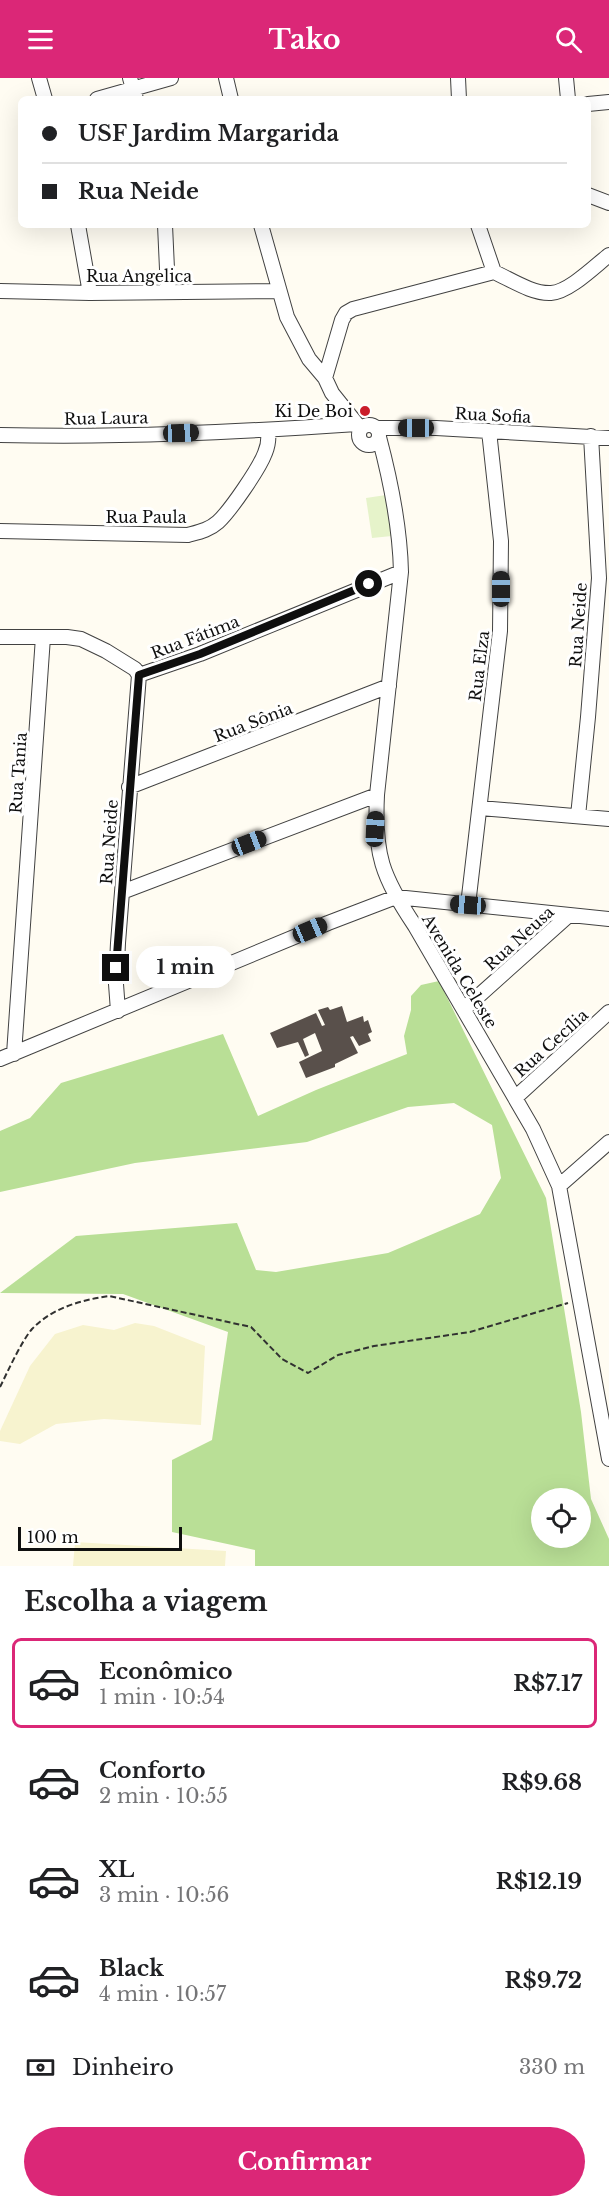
<!DOCTYPE html>
<html lang="pt">
<meta charset="utf-8">
<style>
body{margin:0;font-family:"Libre Baskerville",serif;background:#f6f6f6;color:#202124;height:100vh;display:flex;flex-direction:column;font-size:22px;white-space:nowrap}
*{box-sizing:border-box;margin:0}
p{font-size:20px;color:#757577}
.icon{flex:none;width:33px;height:33px;fill:none;stroke:currentColor;stroke-width:2;stroke-linecap:round;stroke-linejoin:round}
.map{position:relative;height:1488px;overflow:hidden}
.sheet{display:flex;flex-direction:column;background:#fff;flex:1}
.sheet>*{flex:none}
.guide{position:absolute;left:18px;top:18px;width:573px;height:132px;border-radius:9px;box-shadow:0 6px 24px #0002;display:grid;align-content:center;height:132px;padding:0 24px;background:#fff}
.fabs{position:absolute;left:531px;top:1410px;display:grid;gap:12px}
.fabs a{display:grid;place-items:center;width:60px;height:60px;border-radius:50%;background:#fff;box-shadow:0 6px 24px #0002;font-size:30px}
.scale{position:absolute;left:18px;bottom:15px;width:164px;box-sizing:border-box;padding-left:6px;border:3px solid #0f0f0f;border-top:0;font-size:16px;line-height:21px;white-space:nowrap;color:#0f0f0f;-webkit-text-stroke:4px #fff;paint-order:stroke}
.end{position:absolute;width:27px;height:27px;margin:-14px;border:8px solid #0f0f0f;background:#fff;box-shadow:0 0 0 3px #fff}
.from{border-radius:50%}
.bubble{position:absolute;height:42px;border-radius:21px;background:#fff;box-shadow:0 6px 24px #0002;font-size:20px;font-weight:700;line-height:42px;text-align:center}
.car{position:absolute;width:18px;height:36px;margin:-18px -9px;border-radius:8px;box-shadow:0 0 4px 2px #0007;background:linear-gradient(#222 24%,#8ab4d8 0 40%,#222 0 76%,#8ab4d8 0 86%,#222 0)}
.guide b{display:flex;align-items:center;gap:21px;height:57px;font-size:22px}
.guide b+b{border-top:2px solid #e0e0e0}
.guide i{width:15px;height:15px;background:#202124}
ul{padding:0;list-style:none}
li{display:flex;align-items:center;gap:18px;height:90px;margin:0 12px 9px;padding:0 12px;border:3px solid transparent;border-radius:9px}
li div{flex:1}
li b{display:block;font-size:22px}
li em{font-style:normal;font-weight:700}
li.selected{border-color:#db2777}
li>.icon{width:54px;height:54px;stroke-width:1.5}
h2{padding:0 24px;font-size:27px;line-height:72px}
.pay{display:flex;align-items:center;gap:15px;height:66px;padding:0 24px;font-size:22px}
.pay p{margin-inline-start:auto}
.action{display:flex;gap:12px;margin-top:auto;padding:12px 24px}
.action a{flex:1;height:69px;border-radius:36px;background:#db2777;color:#fff;font-size:24px;font-weight:700;line-height:69px;text-align:center}
header{display:flex;justify-content:space-between;align-items:center;height:78px;padding:0 24px;background:#db2777;color:#fff;font-size:27px;font-weight:700}
.map>svg:first-child{display:block}
</style>
<header><svg class="icon" aria-label="menu" viewBox="0 0 24 24"><path d="M4 6h16M4 12h16M4 18h16"/></svg>Tako<svg class="icon" aria-label="search" viewBox="0 0 24 24"><circle cx="10" cy="10" r="6"/><path d="M15 15l6 6"/></svg></header>
<div class="map">
<svg width="609" height="1488" viewBox="0 0 609 1488">
<rect width="100%" height="100%" fill="#fffcf2"/>
<path fill="#f7f3cf" d="M 135,1245 L 154,1248 L 205,1268 L 201,1347 L 104,1341 L 56,1346 L 20,1366 L 0,1363 L 0,1353 L 30,1288 L 55,1256 L 83,1247 L 114,1252 Z
M 75,1464 L 226,1473 L 225,1488 L 73,1488 Z"/>
<path fill="#b9df96" fill-rule="evenodd" d="M 439,903 L 546,1120 L 581,1334 L 591,1421 L 609,1461 L 609,1488 L 255,1488 L 255,1472 L 172,1454 L 172,1382 L 212,1362 L 228,1254 L 123,1216 L 0,1215 L 76,1158 L 237,1145 L 256,1192 L 276,1194 L 388,1175 L 480,1136 L 501,1100 L 492,1047 L 454,1025 L 408,1029 L 307,1064 L 135,1085 L 0,1114 L 0,1053 L 30,1040 L 61,1005 L 223,956 L 258,1038 L 316,1012 L 407,976 L 404,958 L 411,932 L 411,918 L 421,907 ZM 542,1420 L 580,1420 L 580,1460 L 542,1460 Z"/>
<path fill="#e6f3ca" d="M 386,417 L 392,458 L 372,460 L 366,420 Z"/>
<path fill="#59504b" d="M 342,928 L 347,944 L 363,938 L 364,944 L 368,942 L 372,954 L 368,956 L 371,963 L 359,968 L 353,958 L 350,959 L 358,975 L 335,986 L 335,989 L 306,1000 L 299,984 L 322,973 L 315,955 L 303,961 L 309,977 L 305,979 L 298,964 L 277,970 L 270,955 L 316,935 L 322,948 L 325,947 L 318,932 L 328,929 L 330,932 Z"/>
<g fill="none" stroke-linecap="round" stroke-linejoin="round">
<g stroke="#424242" stroke-width="16">
<path id="street" d="M 39,0 L 45,21
M 130,0 L 136,21
M 226,0 L 231,21
M 458,0 L 459,21
M 566,0 L 568,21
M 97,21 L 171,0
M 588,26 L 609,24
M 588,117 L 609,125
M 78,147 L 90,215
M 165,147 L 168,213
M 261,147 L 287,239 L 309,281 L 325,300 L 332,315 L 360,350
M 478,147 L 494,194 C 510,201 532,216 551,215 C 569,214 595,188 609,177
M 0,213 L 90,215 L 279,213
M 325,300 L 342,242 L 346,235 L 353,231 L 494,194
M359 357a10 10 0 1 1 20 0a10 10 0 1 1-20 0Z
M 376,350 L 436,350 L 609,360
M 0,357 C 119,360 238,354 357,346
M 379,359 C 391,404 400,448 401,494 L 377,717 C 374,777 382,798 415,848 L 533,1051 L 559,1108 L 609,1381
M 0,453 L 188,457 C 199,454 209,452 218,444 C 230,433 259,391 265,375 C 268,368 269,360 268,352
M 0,559 L 67,559 L 81,561 L 106,573 L 135,591 L 139,597
M 139,597 L 200,576 L 401,494
M 129,709 L 389,608
M 480,730 L 609,741
M 578,738 L 588,639 L 599,500 L 591,358
M 122,814 L 377,717
M 468,827 L 500,553 L 501,463 L 489,353
M 464,931 L 569,837
M 118,933 L 116,906 L 118,865 L 139,597
M 14,976 L 43,559
M 0,981 L 328,845 L 396,819 L 609,841
M 515,1020 L 609,934
M 559,1108 L 609,1064"/>
</g>
<path stroke="#313131" stroke-width="2" stroke-dasharray="6 3" stroke-linecap="butt" d="M 0,1309 C 8,1293 21,1264 32,1251 C 52,1230 81,1222 109,1218 L 251,1249 L 282,1281 L 308,1295 L 338,1277 L 374,1268 L 470,1254 L 568,1225"/>
<use href="#street" stroke="#fff" stroke-width="14"/>
</g>
<g fill="none" stroke-linecap="round" stroke-linejoin="round">
<path stroke="#0f0f0f" stroke-width="8" d="M 116,890 L 139,597 L 200,576 L 369,506"/>
</g>
<circle fill="#ca1d2a" stroke="#fff" stroke-width="2" cx="365" cy="333" r="6"/>
<g text-anchor="middle" stroke-width="6" stroke-linejoin="round" paint-order="stroke">
<g font-size="16" fill="#0f0f0f" stroke="#fff">
<text x="139" y="204">Rua Angelica</text>
<text transform="translate(493 337) rotate(3)" y="6">Rua Sofia</text>
<text transform="translate(106 340) rotate(-1)" y="6">Rua Laura</text>
<text x="146" y="445">Rua Paula</text>
<text transform="translate(578 547) rotate(-86)" y="6">Rua Neide</text>
<text transform="translate(195 559) rotate(-21)" y="6">Rua Fátima</text>
<text transform="translate(479 588) rotate(-83)" y="6">Rua Elza</text>
<text transform="translate(253 644) rotate(-21)" y="6">Rua Sônia</text>
<text transform="translate(18 695) rotate(-86)" y="6">Rua Tania</text>
<text transform="translate(109 764) rotate(-86)" y="6">Rua Neide</text>
<text transform="translate(519 860) rotate(-42)" y="6">Rua Neusa</text>
<text transform="translate(460 893) rotate(59)" y="6">Avenida Celeste</text>
<text transform="translate(551 965) rotate(-42)" y="6">Rua Cecília</text>
</g>
<g font-size="16" fill="#0f0f0f" stroke="#fff" text-anchor="end">
<text x="353" y="339">Ki De Boi</text>
</g>
</g>
</svg>
<div class="fabs">
<a><svg class="icon" aria-label="locate" viewBox="0 0 24 24"><circle cx="12" cy="12" r="6"/><path d="M12 2v4M12 18v4M2 12h4M18 12h4"/></svg></a>
</div>
<div class="scale">100 m</div>
<i class="end from" style="left:369px;top:506px"></i>
<i class="end" style="left:116px;top:890px"></i>
<div class="bubble" style="left:136px;top:868px;width:99px">1 min</div>
<i class="car" style="left:416px;top:350px;rotate:270deg"></i>
<i class="car" style="left:181px;top:355px;rotate:88deg"></i>
<i class="car" style="left:501px;top:511px;rotate:0deg"></i>
<i class="car" style="left:375px;top:751px;rotate:3deg"></i>
<i class="car" style="left:249px;top:765px;rotate:69deg"></i>
<i class="car" style="left:468px;top:827px;rotate:274deg"></i>
<i class="car" style="left:310px;top:852px;rotate:67deg"></i>
<div class="guide">
<b><i class="from"></i>USF Jardim Margarida</b>
<b><i></i>Rua Neide</b>
</div>
</div>
<section class="sheet">
<h2>Escolha a viagem</h2>
<ul>
<li class="selected"><svg class="icon" aria-label="car" viewBox="0 0 24 24"><path d="M5 17H2v-5l4-1 3-4h7l3 4 3 1v5h-3M9 17h6M6 11h13"/><circle cx="7" cy="17" r="2"/><circle cx="17" cy="17" r="2"/></svg><div><b>Econômico</b><p>1 min · 10:54</p></div><em>R$7.17</em></li>
<li><svg class="icon" aria-label="car" viewBox="0 0 24 24"><path d="M5 17H2v-5l4-1 3-4h7l3 4 3 1v5h-3M9 17h6M6 11h13"/><circle cx="7" cy="17" r="2"/><circle cx="17" cy="17" r="2"/></svg><div><b>Conforto</b><p>2 min · 10:55</p></div><em>R$9.68</em></li>
<li><svg class="icon" aria-label="car" viewBox="0 0 24 24"><path d="M5 17H2v-5l4-1 3-4h7l3 4 3 1v5h-3M9 17h6M6 11h13"/><circle cx="7" cy="17" r="2"/><circle cx="17" cy="17" r="2"/></svg><div><b>XL</b><p>3 min · 10:56</p></div><em>R$12.19</em></li>
<li><svg class="icon" aria-label="car" viewBox="0 0 24 24"><path d="M5 17H2v-5l4-1 3-4h7l3 4 3 1v5h-3M9 17h6M6 11h13"/><circle cx="7" cy="17" r="2"/><circle cx="17" cy="17" r="2"/></svg><div><b>Black</b><p>4 min · 10:57</p></div><em>R$9.72</em></li>
</ul>
<div class="pay"><svg class="icon" aria-label="cash" viewBox="0 0 24 24"><path d="M3 7h18v10H3z"/><circle cx="12" cy="12" r="2"/></svg>Dinheiro<p>330 m</p></div>
<div class="action"><a>Confirmar</a></div>
</section>
